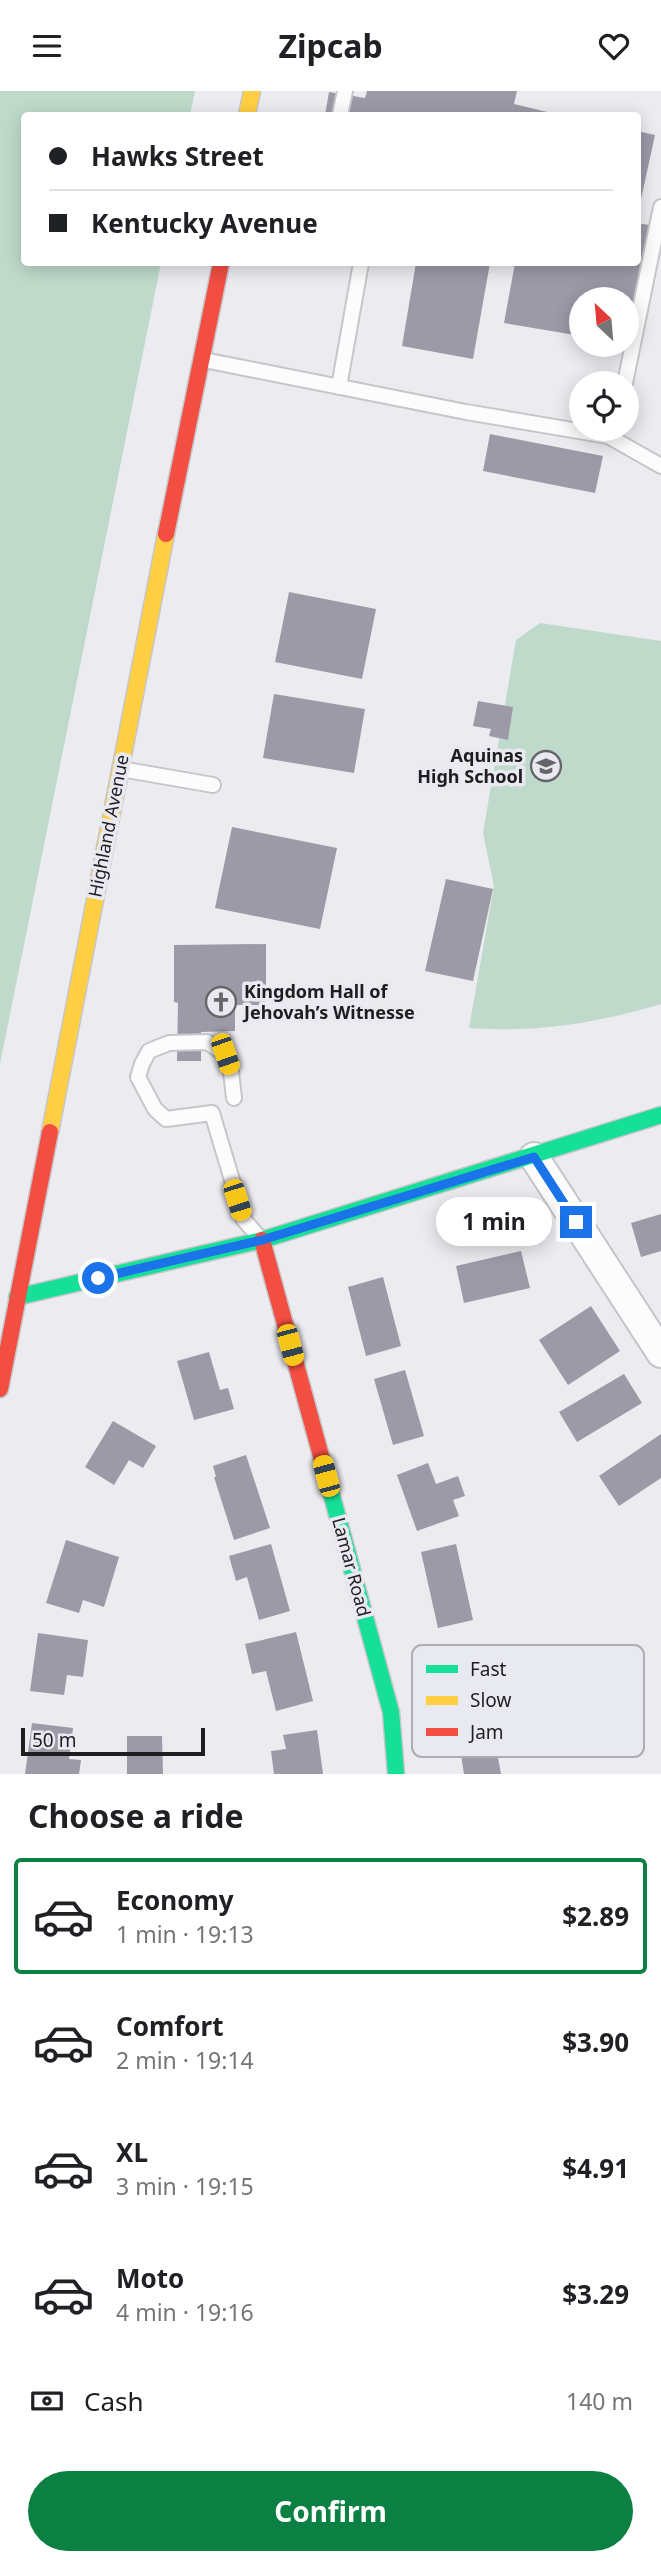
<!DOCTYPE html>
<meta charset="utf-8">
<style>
body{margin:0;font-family:"Noto Sans",sans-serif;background:#f2f2f2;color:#202124;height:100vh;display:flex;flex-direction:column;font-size:26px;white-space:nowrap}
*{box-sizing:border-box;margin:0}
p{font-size:23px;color:#757577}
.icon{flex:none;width:38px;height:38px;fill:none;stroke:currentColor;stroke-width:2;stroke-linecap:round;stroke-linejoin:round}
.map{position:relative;height:1683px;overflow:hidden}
.side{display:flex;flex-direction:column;background:#fff;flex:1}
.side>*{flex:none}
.top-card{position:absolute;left:21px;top:21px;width:620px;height:154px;border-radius:7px;box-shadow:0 4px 18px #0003;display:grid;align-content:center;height:154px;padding:0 28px;background:#fff}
.needle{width:46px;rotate:334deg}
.tools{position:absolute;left:569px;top:196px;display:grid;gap:14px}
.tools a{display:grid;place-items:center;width:70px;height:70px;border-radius:50%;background:#fff;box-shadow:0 4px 18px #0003;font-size:35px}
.scale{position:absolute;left:21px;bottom:18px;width:184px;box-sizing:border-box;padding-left:7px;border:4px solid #1e1e21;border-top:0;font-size:19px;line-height:24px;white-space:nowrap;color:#1e1e21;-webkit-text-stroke:5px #e9e9f2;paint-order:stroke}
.end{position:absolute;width:32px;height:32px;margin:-16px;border:9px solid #1a73e8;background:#fff;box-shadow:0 0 0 4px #fff}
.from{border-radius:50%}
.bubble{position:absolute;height:49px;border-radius:24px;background:#fff;box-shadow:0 4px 18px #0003;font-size:23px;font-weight:700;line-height:49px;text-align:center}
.car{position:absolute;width:21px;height:42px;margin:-21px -10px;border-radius:9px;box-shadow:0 0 5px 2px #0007;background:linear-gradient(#f5c518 24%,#345 0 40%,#f5c518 0 76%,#345 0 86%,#f5c518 0)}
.top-card b{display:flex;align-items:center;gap:24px;height:66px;font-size:26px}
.top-card b+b{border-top:2px solid #e0e0e0}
.top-card i{width:18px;height:18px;background:#202124}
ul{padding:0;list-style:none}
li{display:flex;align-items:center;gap:21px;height:116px;margin:0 14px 10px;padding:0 14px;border:4px solid transparent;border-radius:7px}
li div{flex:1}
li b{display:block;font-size:26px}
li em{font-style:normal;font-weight:700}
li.selected{border-color:#0b8043}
li>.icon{width:63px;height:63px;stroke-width:1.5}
h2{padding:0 28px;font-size:32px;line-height:84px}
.pay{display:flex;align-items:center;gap:18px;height:77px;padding:0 28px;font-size:26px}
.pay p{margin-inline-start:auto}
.primary-button{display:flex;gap:14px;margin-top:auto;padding:14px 28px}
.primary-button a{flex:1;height:80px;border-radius:42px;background:#0b8043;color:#fff;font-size:28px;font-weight:700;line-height:80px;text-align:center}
header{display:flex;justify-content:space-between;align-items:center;height:91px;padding:0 28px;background:#fff;font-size:32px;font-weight:700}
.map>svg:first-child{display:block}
</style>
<header><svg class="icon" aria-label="menu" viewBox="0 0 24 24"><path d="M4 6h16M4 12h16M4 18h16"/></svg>Zipcab<svg class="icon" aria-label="heart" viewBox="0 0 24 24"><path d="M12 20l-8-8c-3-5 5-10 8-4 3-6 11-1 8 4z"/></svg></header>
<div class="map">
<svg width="661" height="1683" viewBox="0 0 661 1683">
<rect width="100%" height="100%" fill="#ebebf0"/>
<path fill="#bfdacb" d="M 0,0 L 195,0 L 190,24 L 24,24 L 24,172 L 161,172 L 0,973 Z
M 540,532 L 661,550 L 661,913 C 598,932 535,942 469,937 L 494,795 L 483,742 L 516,549 Z"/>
<path fill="#9d9aa8" d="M 367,0 L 517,0 L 514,13 L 560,24 L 325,24 L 329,1 L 365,7 Z
M 637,40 L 655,44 L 638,122 L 637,121 Z
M 637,132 L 649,134 L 628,256 L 626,208 L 581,208 L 581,245 L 504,232 L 515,172 L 637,172 Z
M 416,172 L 490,172 L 473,268 L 402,255 Z
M 490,343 L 603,365 L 595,402 L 483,380 Z
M 289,501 L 376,518 L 362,588 L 275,571 Z
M 274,603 L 365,618 L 354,682 L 263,667 Z
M 478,610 L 513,616 L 508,649 L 489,645 L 491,638 L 473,635 Z
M 232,736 L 337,757 L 320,838 L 215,817 Z
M 446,788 L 493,798 L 473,890 L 425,880 Z
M 266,853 L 266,914 L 235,914 L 235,940 L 201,941 L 201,970 L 177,970 L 178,912 L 174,911 L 174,854 Z
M 661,1123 L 661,1160 L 641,1166 L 631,1132 Z
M 521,1160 L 530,1197 L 464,1212 L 456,1175 Z
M 383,1186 L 401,1255 L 366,1265 L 348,1196 Z
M 591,1215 L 620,1260 L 568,1294 L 539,1249 Z
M 209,1261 L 220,1299 L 228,1297 L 234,1318 L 194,1329 L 177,1270 Z
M 405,1279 L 424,1345 L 393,1354 L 374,1288 Z
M 624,1283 L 642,1312 L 577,1351 L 559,1321 Z
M 113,1330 L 156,1355 L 143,1377 L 129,1369 L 114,1394 L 85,1376 Z
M 661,1343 L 661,1387 L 619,1415 L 599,1385 Z
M 246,1364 L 270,1437 L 234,1449 L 214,1386 L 216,1386 L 213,1375 Z
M 428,1372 L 436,1393 L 458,1385 L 465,1405 L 453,1409 L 459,1425 L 417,1440 L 397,1384 Z
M 66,1449 L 119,1466 L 104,1516 L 83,1509 L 79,1522 L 46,1512 Z
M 271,1453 L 290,1520 L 259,1529 L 247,1486 L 236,1490 L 229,1465 Z
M 456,1453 L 473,1529 L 438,1537 L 421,1461 Z
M 296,1541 L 313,1610 L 276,1620 L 266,1580 L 252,1583 L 245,1553 Z
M 38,1542 L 88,1549 L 83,1586 L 67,1584 L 64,1604 L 30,1600 Z
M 474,1553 L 490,1610 L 459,1619 L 443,1561 Z
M 32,1632 L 73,1637 L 69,1668 L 81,1669 L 79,1683 L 25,1683 Z
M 317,1639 L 323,1683 L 274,1683 L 271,1660 L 286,1658 L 283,1644 Z
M 493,1639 L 501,1683 L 464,1683 L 458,1645 Z
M 127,1645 L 162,1645 L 163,1683 L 127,1683 Z"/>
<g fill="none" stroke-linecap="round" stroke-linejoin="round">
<g stroke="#c6c6ca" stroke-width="18">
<path id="lane" d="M 340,24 L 345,0
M 204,269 L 466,321 L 608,345 L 661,375
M 625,292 L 661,116
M 339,296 L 361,172
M 121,678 L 213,694
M 234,1007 L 231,981 L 225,963 L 207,951 L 169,952 L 149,960 L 142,973 L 138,986 L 155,1018 L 166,1028 L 212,1022 L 244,1129 L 258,1145"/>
</g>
<g stroke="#c6c6ca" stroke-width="32">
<path id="street" d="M 534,1066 L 661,1262"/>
</g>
<g stroke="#c6c6ca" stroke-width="19">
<path id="fast" d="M 17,1206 L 262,1149 L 661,1024
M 327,1387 L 391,1621 L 396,1683"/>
</g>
<g stroke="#c6c6ca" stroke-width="19">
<path id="slow" d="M 247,24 L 252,0
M 50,1041 L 166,443"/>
</g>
<g stroke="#c6c6ca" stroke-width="19">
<path id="jam" d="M 166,443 L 221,172
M 262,1149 L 327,1387
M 0,1298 L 50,1041"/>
</g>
<use href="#lane" stroke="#fcfcfd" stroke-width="14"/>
<use href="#street" stroke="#fcfcfd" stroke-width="28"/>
<use href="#fast" stroke="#16e098" stroke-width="16"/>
<use href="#slow" stroke="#ffcf43" stroke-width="16"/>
<use href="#jam" stroke="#f24e42" stroke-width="16"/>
</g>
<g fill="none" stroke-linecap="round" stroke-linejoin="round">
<path stroke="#1a73e8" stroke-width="9" d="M 98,1187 L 262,1149 L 534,1066 L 576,1131"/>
</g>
<defs>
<g id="school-ring" transform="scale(1.575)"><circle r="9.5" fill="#e9e9f2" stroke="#666669" stroke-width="1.5"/><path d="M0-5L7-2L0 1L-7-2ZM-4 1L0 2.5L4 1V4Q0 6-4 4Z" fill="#666669"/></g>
<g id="church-ring" transform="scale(1.575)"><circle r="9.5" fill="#e9e9f2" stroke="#666669" stroke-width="1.5"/><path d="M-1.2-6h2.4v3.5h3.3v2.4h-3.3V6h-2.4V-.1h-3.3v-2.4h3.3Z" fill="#666669"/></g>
</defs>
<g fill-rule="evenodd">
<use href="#school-ring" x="546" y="675"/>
<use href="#church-ring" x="221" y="911"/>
</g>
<g text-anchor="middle" stroke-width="7" stroke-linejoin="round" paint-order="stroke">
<g font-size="18" font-weight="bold" fill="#1e1e21" stroke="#e9e9f2" text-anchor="end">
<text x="523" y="671">Aquinas<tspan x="523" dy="21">High School</tspan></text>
<text x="244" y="907" text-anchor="start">Kingdom Hall of<tspan x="244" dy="21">Jehovah’s Witnesse</tspan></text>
</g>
<g font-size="18" fill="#1e1e21" stroke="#e9e9f2">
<text transform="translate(109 735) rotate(-79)" y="6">Highland Avenue</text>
<text transform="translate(351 1476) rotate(75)" y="6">Lamar Road</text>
</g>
</g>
<rect x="412" y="1554" width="232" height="112" rx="10" fill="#e9e9f2" stroke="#acacb3" stroke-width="2"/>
<rect x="426" y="1574" width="32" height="8" fill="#16e098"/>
<rect x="426" y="1605" width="32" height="9" fill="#ffcf43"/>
<rect x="426" y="1637" width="32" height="8" fill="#f24e42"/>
<g font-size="19" fill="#1e1e21">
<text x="470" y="1585">Fast</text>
<text x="470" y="1616">Slow</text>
<text x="470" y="1648">Jam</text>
</g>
</svg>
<div class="tools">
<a><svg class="needle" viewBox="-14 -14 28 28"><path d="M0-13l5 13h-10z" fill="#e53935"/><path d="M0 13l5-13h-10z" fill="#757577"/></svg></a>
<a><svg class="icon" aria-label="locate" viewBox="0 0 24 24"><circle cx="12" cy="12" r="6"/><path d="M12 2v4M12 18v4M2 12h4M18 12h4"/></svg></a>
</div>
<div class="scale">50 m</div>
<i class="end from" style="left:98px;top:1187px"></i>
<i class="end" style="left:576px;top:1131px"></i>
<div class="bubble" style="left:436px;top:1106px;width:116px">1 min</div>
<i class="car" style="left:225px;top:963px;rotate:161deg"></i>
<i class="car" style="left:237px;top:1109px;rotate:162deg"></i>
<i class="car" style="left:290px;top:1254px;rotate:165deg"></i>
<i class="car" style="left:326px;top:1385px;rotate:345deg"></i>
<div class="top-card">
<b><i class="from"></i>Hawks Street</b>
<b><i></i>Kentucky Avenue</b>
</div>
</div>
<section class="side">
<h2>Choose a ride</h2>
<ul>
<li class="selected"><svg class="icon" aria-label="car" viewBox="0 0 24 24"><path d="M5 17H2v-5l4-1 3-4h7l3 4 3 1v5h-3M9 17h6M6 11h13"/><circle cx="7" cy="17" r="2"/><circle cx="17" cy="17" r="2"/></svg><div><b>Economy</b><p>1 min · 19:13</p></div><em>$2.89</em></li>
<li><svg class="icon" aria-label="car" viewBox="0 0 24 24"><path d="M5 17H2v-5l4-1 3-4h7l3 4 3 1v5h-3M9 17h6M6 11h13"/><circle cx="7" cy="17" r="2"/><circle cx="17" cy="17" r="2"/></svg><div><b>Comfort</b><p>2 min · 19:14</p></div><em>$3.90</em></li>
<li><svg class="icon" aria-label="car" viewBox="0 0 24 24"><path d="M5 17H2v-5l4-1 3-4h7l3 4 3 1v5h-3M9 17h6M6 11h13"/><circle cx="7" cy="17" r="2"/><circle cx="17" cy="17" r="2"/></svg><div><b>XL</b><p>3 min · 19:15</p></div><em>$4.91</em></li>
<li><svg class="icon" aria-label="car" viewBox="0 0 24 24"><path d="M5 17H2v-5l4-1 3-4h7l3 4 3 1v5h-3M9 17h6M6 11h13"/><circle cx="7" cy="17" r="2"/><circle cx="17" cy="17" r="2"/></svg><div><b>Moto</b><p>4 min · 19:16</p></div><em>$3.29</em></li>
</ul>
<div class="pay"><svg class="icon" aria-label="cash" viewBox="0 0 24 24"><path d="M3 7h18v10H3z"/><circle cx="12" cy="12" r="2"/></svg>Cash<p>140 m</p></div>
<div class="primary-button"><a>Confirm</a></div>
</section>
